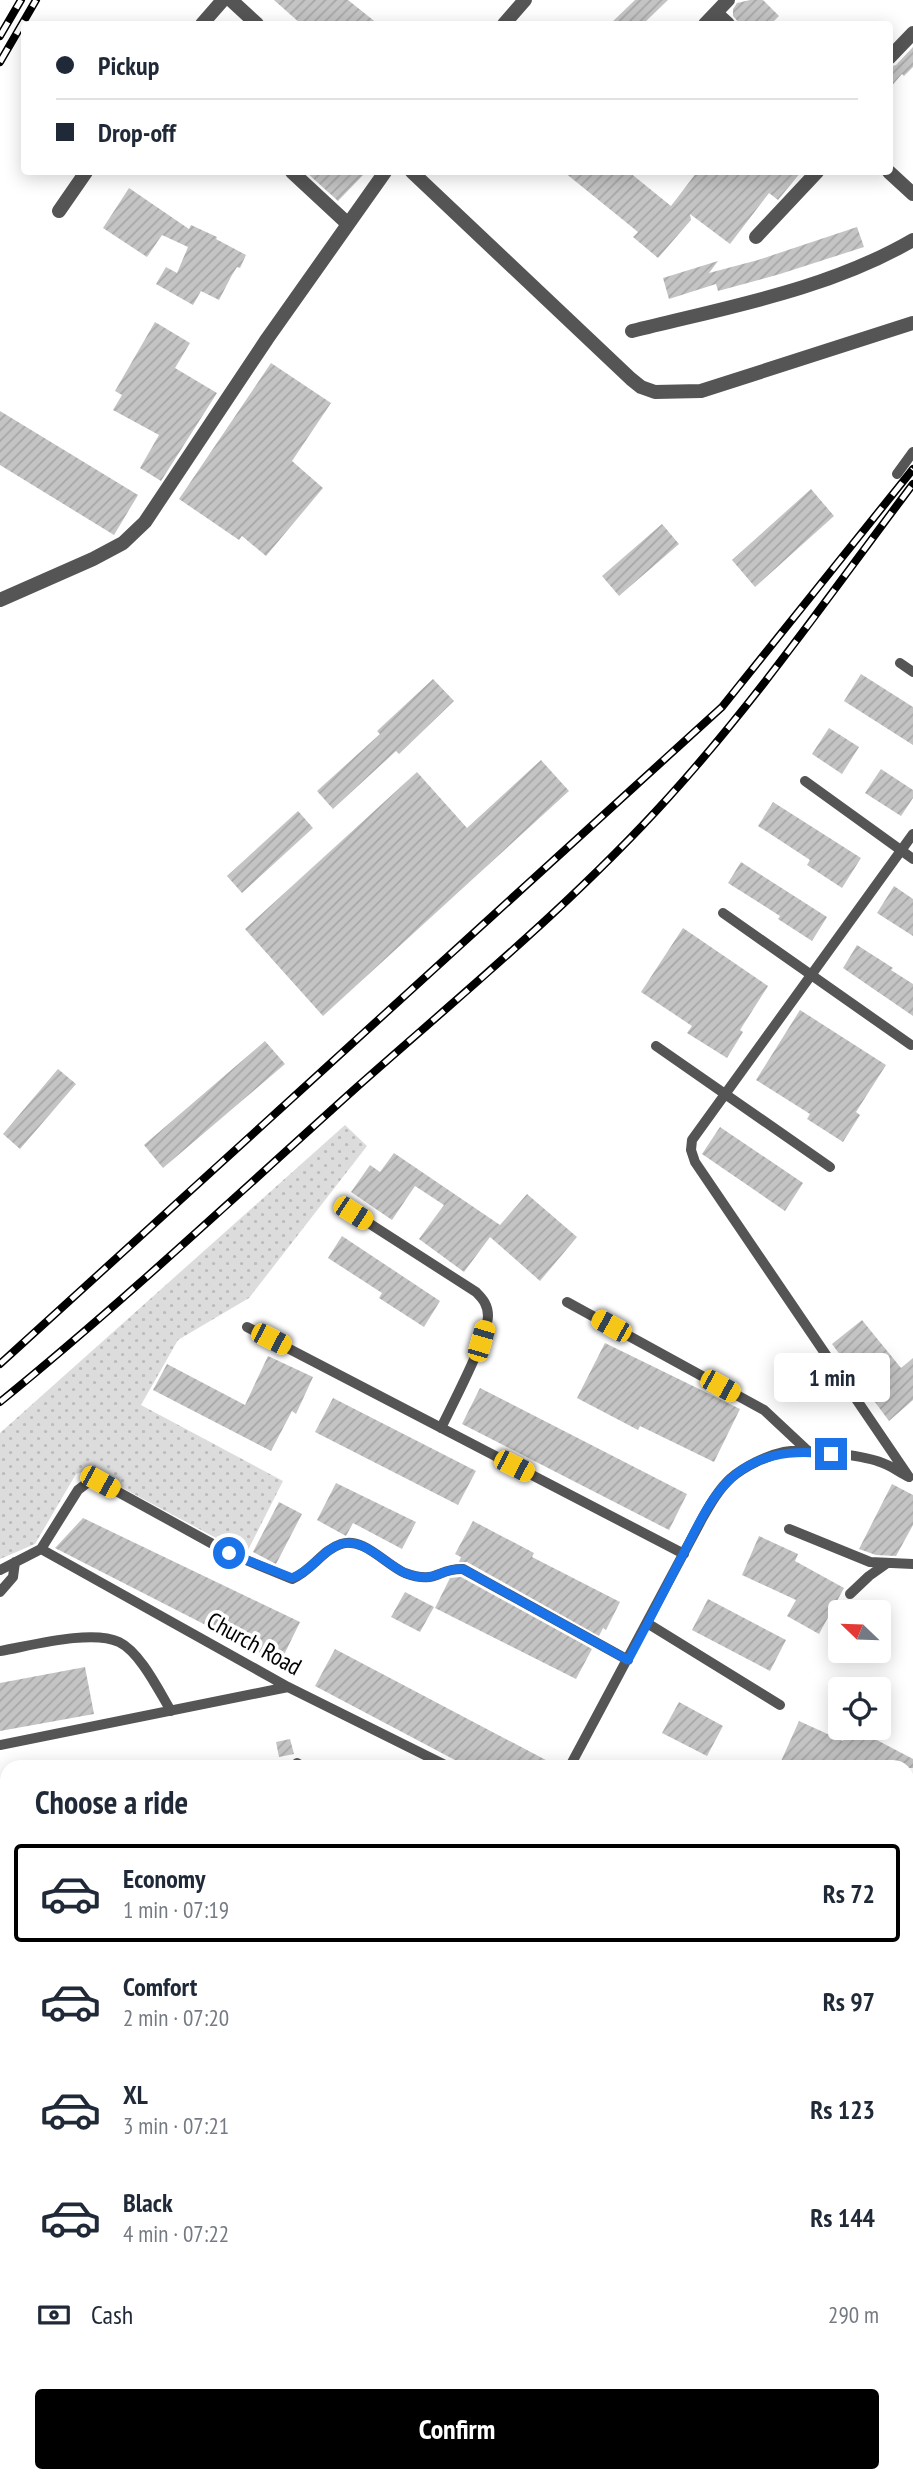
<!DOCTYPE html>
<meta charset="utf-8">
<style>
body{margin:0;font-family:"PT Sans Narrow",sans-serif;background:#f6f6f7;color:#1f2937;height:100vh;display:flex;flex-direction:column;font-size:26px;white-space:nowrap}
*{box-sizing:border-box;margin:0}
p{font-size:23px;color:#747a83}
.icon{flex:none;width:38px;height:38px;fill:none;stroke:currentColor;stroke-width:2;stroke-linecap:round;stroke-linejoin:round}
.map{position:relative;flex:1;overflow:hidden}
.panel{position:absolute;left:0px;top:1760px;width:914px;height:723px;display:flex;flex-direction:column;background:#fff;border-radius:21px 21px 0 0;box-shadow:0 4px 18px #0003}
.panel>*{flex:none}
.hud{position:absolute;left:21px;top:21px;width:872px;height:154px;border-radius:7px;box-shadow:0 4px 18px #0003;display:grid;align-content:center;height:154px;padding:0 35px;background:#fff}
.needle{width:46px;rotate:293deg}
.controls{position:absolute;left:828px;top:1600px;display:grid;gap:14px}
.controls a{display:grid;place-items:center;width:63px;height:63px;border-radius:7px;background:#fff;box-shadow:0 4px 18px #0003;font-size:35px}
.end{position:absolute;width:32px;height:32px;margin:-16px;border:9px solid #1a73e8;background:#fff;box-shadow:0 0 0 4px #fff}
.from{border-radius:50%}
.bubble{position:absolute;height:49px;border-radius:7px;background:#fff;box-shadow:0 4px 18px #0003;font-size:23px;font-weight:600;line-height:49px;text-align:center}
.car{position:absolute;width:21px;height:42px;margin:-21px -10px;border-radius:9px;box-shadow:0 0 5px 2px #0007;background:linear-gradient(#f5c518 24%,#345 0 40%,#f5c518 0 76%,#345 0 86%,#f5c518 0)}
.hud b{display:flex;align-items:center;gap:24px;height:66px;font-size:26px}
.hud b+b{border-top:2px solid #e0e1e3}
.hud i{width:18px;height:18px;background:#1f2937}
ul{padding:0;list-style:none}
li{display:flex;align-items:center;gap:21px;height:98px;margin:0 14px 10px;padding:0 21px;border:4px solid transparent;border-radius:7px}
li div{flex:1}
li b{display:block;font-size:26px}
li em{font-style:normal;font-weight:600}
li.selected{border-color:#000}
li>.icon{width:63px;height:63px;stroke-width:1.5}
h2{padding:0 35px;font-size:32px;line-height:84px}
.pay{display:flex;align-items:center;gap:18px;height:77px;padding:0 35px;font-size:26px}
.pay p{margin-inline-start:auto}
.action{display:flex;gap:14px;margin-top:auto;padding:14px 35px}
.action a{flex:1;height:80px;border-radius:7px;background:#000;color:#fff;font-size:28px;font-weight:600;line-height:80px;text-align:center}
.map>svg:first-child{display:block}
</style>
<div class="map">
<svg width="913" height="2483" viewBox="0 0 913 2483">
<defs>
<pattern id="grass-dots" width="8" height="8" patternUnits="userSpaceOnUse" patternTransform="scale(1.75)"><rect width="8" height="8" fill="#dcdcdc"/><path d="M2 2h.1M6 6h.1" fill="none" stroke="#bbb" stroke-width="1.8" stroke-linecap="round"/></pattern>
<pattern id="forest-crowns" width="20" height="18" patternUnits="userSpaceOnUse" patternTransform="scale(1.75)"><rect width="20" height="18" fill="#dcdcdc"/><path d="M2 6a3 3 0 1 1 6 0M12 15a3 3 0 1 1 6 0" fill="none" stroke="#bbb"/></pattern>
<pattern id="building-hatch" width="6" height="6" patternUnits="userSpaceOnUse" patternTransform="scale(1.75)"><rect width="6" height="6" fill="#c4c4c4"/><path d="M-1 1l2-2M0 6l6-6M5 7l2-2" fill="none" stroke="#a7a7a7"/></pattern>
</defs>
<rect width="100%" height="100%" fill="#fff"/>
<path fill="url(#grass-dots)" d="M 345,1125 L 367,1146 L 249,1298 L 178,1340 L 141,1405 L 283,1481 L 246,1554 L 89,1470 L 76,1474 L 35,1544 L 0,1559 L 0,1433 Z
M 7,1861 L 7,1986 L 0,1965 L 0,1862 Z
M 0,2332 L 7,2334 L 7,2476 L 906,2476 L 907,2370 L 913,2373 L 913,2483 L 0,2483 Z"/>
<path fill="url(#forest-crowns)" d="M 580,2476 L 849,2476 L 863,2483 L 579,2483 Z"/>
<path fill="url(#building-hatch)" d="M 274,0 L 348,0 L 378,24 L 301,24 Z
M 635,0 L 668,0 L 643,24 L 610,24 Z
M 750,0 L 763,0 L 779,16 L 771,24 L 740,24 L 733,16 L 733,9 L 737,3 Z
M 913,47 L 913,67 L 904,76 L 902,74 L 889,89 L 889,67 L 896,65 Z
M 306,172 L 366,172 L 338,201 Z
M 564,172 L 629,172 L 671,206 L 697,172 L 801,172 L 778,200 L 769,193 L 730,244 L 690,214 L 691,220 L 658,258 L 633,237 L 638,232 Z
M 129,188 L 189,229 L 191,225 L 217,237 L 216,239 L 246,255 L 240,268 L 237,267 L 232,275 L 219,300 L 201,291 L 193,305 L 156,284 L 166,267 L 177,273 L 188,247 L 162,235 L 147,257 L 103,228 Z
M 857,227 L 864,247 L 780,274 L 718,291 L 716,284 L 669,299 L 663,278 L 718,261 L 709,273 L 758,260 Z
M 155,322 L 190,343 L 175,368 L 217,393 L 161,481 L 140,468 L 159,435 L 113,410 L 122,395 L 115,391 Z
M 271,363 L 331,403 L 292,461 L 323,488 L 266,556 L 242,536 L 239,540 L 179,499 Z
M 0,411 L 138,495 L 114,535 L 0,465 Z
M 811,489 L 834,516 L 755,587 L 732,560 Z
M 662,524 L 679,544 L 619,596 L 602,576 Z
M 861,674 L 913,707 L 913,745 L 844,701 Z
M 433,679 L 454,701 L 399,754 L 396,751 L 333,809 L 317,791 L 380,734 L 377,731 Z
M 829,728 L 859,747 L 842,774 L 812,754 Z
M 541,760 L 569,791 L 323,1016 L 245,929 L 417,772 L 467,828 Z
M 881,769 L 913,790 L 913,798 L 901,816 L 865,793 Z
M 773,802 L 861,858 L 842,888 L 807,865 L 810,860 L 758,826 Z
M 298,811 L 313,828 L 242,893 L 227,876 Z
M 741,862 L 827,917 L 812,941 L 778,919 L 780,916 L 728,883 Z
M 894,886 L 913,899 L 913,936 L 877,913 Z
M 683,928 L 768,986 L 740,1030 L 743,1032 L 727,1058 L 687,1033 L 692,1026 L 641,992 Z
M 857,945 L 893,968 L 891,970 L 913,984 L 913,1016 L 843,968 Z
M 800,1010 L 886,1065 L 856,1112 L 860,1115 L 843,1142 L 807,1119 L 810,1114 L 756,1080 Z
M 265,1041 L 285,1064 L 163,1168 L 144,1145 Z
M 58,1069 L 76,1084 L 20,1149 L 3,1134 Z
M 720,1127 L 803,1183 L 785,1211 L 702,1154 Z
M 394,1153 L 500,1225 L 527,1194 L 577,1237 L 540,1281 L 490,1237 L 464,1272 L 419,1239 L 444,1205 L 415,1186 L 392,1220 L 351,1192 L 370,1165 L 380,1172 Z
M 342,1236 L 440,1301 L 424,1327 L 379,1298 L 382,1293 L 328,1258 Z
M 862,1320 L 901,1368 L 913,1358 L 913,1400 L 889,1421 L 832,1344 Z
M 605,1343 L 740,1409 L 714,1462 L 640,1426 L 638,1430 L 577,1398 Z
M 268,1356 L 313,1377 L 296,1414 L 292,1411 L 271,1451 L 153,1390 L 167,1364 L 245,1405 Z
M 480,1388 L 687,1494 L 669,1530 L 462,1424 Z
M 333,1398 L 476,1471 L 458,1505 L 315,1432 Z
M 336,1483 L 416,1522 L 402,1549 L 353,1523 L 346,1536 L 317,1520 Z
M 892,1484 L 913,1495 L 913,1525 L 896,1556 L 876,1555 L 859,1549 Z
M 279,1502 L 302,1514 L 276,1564 L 253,1552 Z
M 83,1518 L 300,1622 L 280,1663 L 55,1548 Z
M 473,1521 L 534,1553 L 532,1557 L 620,1602 L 606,1630 L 603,1628 L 599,1636 L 467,1562 L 459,1562 L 461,1557 L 455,1554 Z
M 759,1536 L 798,1554 L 795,1561 L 844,1588 L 819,1634 L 787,1616 L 796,1600 L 742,1575 Z
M 461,1577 L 592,1649 L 576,1679 L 435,1608 L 450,1578 Z
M 405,1592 L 434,1607 L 420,1632 L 391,1617 Z
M 708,1599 L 786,1640 L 770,1671 L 692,1630 Z
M 335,1649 L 561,1768 L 470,1768 L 315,1686 Z
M 85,1667 L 94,1714 L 0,1731 L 0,1683 Z
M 679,1702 L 723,1726 L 707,1756 L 662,1733 Z
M 799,1721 L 843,1741 L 850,1727 L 852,1727 L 913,1759 L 913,1768 L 778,1768 Z
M 290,1739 L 294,1754 L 279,1757 L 276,1742 Z"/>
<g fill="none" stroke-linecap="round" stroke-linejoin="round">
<path stroke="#555" stroke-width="10" d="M 897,474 L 913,452
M 900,663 L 913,672
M 805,781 L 913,859
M 723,913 L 911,1045
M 656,1046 L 830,1167
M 353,1213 L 476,1292 C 483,1299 488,1305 488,1316 C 487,1339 453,1403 441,1428
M 567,1302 L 764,1410 L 809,1452
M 247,1327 L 684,1554
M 909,1477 L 695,1162 L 691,1150 L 692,1140 L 913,834
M 789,1529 L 870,1562 L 913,1564
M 41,1549 L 288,1687 L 451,1768
M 0,1570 L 41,1549 L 78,1490 L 87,1483 L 100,1482 L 229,1553 L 292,1579 C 312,1571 322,1550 341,1544 C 363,1536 386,1565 405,1573 C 437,1585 437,1568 463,1569 L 628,1660
M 0,1592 L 13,1577 L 15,1562
M 850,1594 L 869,1576 L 886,1564
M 647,1623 L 780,1705
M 0,1651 C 30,1646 91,1629 119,1642 C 140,1652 159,1691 171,1711
M 0,1745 L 288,1687
M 297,1763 L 305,1768
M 569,1768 L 703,1517 C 711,1503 719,1489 731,1478 C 745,1466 766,1456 784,1452 C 804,1448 861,1455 880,1462 C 890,1465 899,1472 909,1477
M 906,2111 L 913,2114
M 906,2146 L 913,2145
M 0,2184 L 7,2188"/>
<path stroke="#555" stroke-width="14" d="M 231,0 L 257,24
M 716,13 L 728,24
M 202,24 L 223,0
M 504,24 L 525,0
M 705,24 L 728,0
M 889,58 L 913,33
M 292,172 L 348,224
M 412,172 L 631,379 L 641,387 L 655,392 L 701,391 L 913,323
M 889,172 L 913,194
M 59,211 L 86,172
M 756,237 L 817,172
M 632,331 C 727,307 827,290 913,240
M 0,600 L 93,559 L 123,543 L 145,522 L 267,339 L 385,172"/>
<g stroke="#000" stroke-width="8">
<path id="rail" d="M 0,36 L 21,0
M 0,62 L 36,0
M 0,1364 L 722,707 L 913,469
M 0,1402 C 123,1302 239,1193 357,1087 C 463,993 573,903 668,798 C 757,700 833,590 913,484"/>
</g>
<use href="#rail" stroke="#fff" stroke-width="5" stroke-dasharray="16" stroke-linecap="butt"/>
</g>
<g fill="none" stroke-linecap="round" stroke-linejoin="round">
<path stroke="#1a73e8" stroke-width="9" d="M 229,1553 L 292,1578 C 312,1571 322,1550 341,1544 C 364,1537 386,1565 405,1573 C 437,1585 437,1568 463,1569 L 628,1660 C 646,1627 663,1593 680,1560 C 698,1527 713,1485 748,1466 C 774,1451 802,1451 831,1454"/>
</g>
<g text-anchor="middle" stroke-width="7" stroke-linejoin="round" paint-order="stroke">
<g font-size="24" fill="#000" stroke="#fff">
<text transform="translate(254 1644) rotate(29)" y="8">Church Road</text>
</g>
</g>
</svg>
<div class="controls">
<a><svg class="needle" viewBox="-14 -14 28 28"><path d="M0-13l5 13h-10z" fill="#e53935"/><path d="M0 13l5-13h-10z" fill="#747a83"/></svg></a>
<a><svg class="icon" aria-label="locate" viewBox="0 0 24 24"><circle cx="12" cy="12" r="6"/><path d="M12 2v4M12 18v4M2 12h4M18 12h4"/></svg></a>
</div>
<i class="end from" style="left:229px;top:1553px"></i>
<i class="end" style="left:831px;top:1454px"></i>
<div class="bubble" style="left:774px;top:1353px;width:116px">1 min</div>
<i class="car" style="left:353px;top:1213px;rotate:123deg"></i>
<i class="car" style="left:611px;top:1326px;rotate:299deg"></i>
<i class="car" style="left:271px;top:1339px;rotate:117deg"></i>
<i class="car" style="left:481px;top:1341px;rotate:16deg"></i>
<i class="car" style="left:720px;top:1386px;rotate:119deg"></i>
<i class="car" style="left:514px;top:1466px;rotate:117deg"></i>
<i class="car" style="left:100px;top:1482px;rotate:119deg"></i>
<div class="hud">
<b><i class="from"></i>Pickup</b>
<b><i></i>Drop-off</b>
</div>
<section class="panel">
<h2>Choose a ride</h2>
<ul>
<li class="selected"><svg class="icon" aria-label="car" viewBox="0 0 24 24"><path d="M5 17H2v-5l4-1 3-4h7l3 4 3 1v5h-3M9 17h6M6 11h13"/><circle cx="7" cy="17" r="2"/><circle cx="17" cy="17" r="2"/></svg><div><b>Economy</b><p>1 min · 07:19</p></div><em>Rs 72</em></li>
<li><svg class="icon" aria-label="car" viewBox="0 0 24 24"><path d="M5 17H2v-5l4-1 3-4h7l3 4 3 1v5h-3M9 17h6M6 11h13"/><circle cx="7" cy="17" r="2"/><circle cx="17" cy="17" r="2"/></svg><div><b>Comfort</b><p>2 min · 07:20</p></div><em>Rs 97</em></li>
<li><svg class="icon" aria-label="car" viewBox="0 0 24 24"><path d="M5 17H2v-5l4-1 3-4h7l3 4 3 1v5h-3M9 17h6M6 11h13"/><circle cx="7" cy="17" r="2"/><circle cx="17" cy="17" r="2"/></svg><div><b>XL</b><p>3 min · 07:21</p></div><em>Rs 123</em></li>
<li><svg class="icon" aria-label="car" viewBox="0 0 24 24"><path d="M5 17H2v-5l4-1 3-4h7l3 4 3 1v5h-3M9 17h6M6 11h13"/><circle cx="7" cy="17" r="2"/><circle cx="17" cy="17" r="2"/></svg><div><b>Black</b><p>4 min · 07:22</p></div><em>Rs 144</em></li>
</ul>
<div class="pay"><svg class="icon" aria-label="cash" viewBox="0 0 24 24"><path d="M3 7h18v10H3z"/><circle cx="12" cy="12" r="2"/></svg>Cash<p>290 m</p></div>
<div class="action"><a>Confirm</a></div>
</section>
</div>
